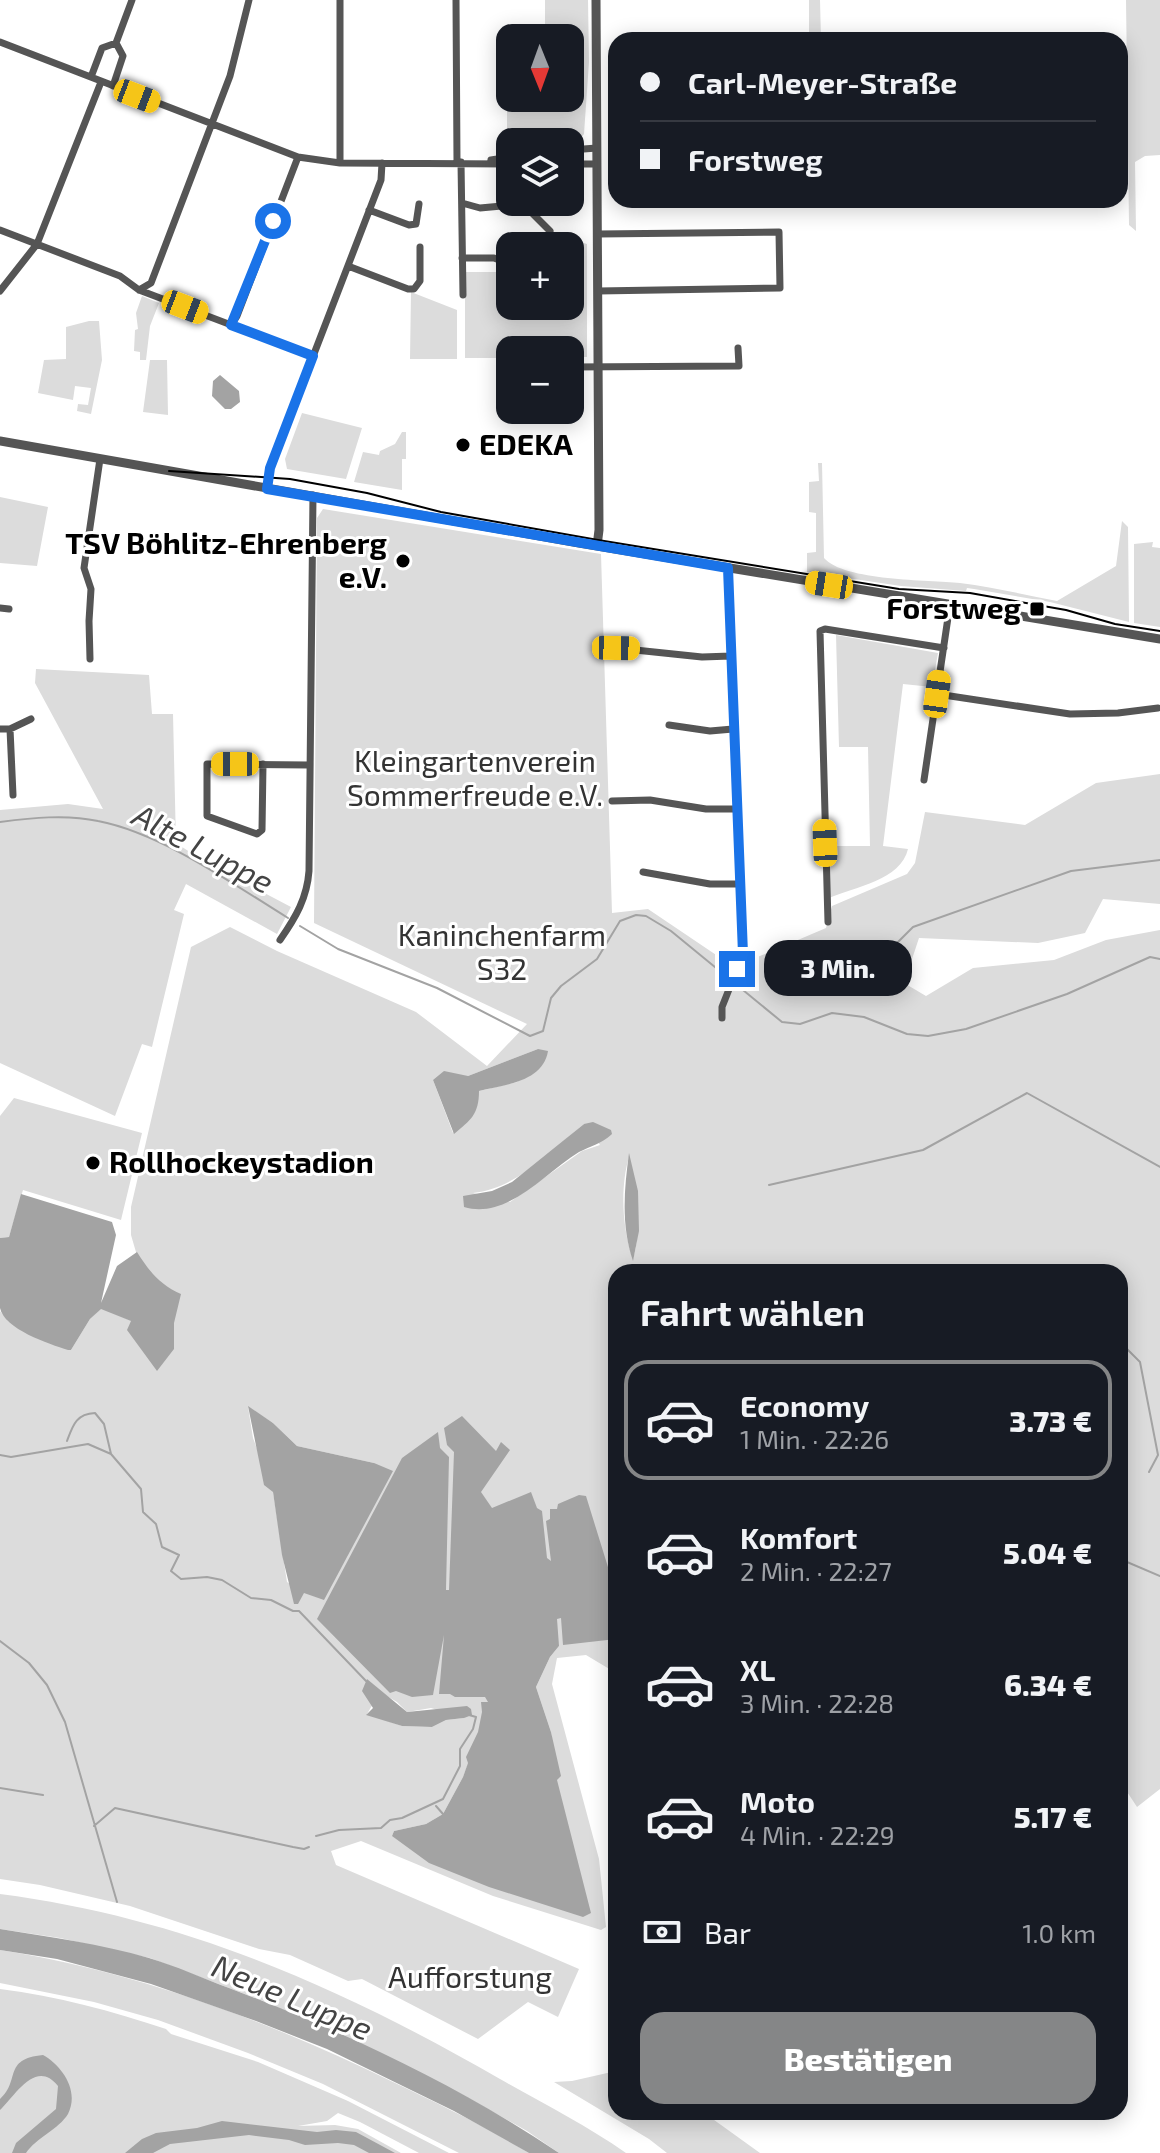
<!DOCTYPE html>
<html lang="de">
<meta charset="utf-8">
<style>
body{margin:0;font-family:"Exo 2",sans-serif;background:#20242c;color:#f1f3f6;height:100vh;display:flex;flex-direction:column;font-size:30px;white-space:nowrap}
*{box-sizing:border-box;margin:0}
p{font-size:26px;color:#9ea1a6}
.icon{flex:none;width:44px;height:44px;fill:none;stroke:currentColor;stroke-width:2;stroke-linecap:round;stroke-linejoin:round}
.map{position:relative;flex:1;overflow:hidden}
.drawer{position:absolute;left:608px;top:1264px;width:520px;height:856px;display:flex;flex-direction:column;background:#171b24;border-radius:24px;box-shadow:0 4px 20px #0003}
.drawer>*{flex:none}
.banner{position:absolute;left:608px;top:32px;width:520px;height:176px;border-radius:24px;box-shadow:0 4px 20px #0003;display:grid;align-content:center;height:176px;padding:0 32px;background:#171b24}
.needle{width:52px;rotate:179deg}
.controls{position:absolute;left:496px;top:24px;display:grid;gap:16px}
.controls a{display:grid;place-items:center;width:88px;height:88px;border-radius:16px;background:#171b24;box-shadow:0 4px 20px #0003;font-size:40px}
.end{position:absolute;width:36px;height:36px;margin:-18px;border:10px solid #1a73e8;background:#fff;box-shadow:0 0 0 4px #fff}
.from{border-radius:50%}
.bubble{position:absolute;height:56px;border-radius:24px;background:#171b24;box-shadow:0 4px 20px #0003;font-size:26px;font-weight:800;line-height:56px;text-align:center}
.car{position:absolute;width:24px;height:48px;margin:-24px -12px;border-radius:10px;box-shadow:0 0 6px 2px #0007;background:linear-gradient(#f5c518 24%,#345 0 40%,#f5c518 0 76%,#345 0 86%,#f5c518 0)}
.banner b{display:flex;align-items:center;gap:28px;height:76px;font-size:30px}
.banner b+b{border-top:2px solid #363941}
.banner i{width:20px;height:20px;background:#f1f3f6}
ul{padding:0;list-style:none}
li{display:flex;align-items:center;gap:24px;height:120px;margin:0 16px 12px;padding:0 16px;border:4px solid transparent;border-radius:24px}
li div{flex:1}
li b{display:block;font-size:30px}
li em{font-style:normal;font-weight:800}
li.selected{border-color:#858687}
li>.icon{width:72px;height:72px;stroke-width:1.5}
h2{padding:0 32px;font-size:36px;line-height:96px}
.pay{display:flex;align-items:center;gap:20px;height:88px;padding:0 32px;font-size:30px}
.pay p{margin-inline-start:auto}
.cta{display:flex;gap:16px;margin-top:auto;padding:16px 32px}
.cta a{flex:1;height:92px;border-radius:24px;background:#858687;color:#fff;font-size:32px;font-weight:800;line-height:92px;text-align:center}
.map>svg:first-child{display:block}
</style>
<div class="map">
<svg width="1160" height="2153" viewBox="0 0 1160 2153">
<rect width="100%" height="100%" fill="#fff"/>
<path fill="#dcdcdc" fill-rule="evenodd" d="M 545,0 L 588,0 L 589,62 L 584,134 L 578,141 L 510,144 L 507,130 L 507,101 L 570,98 L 570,38 L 545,38 Z
M 809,0 L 820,0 L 821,40 L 809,40 Z
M 1126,0 L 1160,0 L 1160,155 L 1145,156 L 1135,162 L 1136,231 L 1129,225 Z
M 577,241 L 587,244 L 587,357 L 570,357 L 570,350 L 510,350 L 510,358 L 465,358 L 465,272 L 510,272 L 510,306 L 570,306 L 570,246 L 567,246 Z
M 411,292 L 457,310 L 457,359 L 410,359 Z
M 142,296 L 159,303 L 150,326 L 146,360 L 140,360 L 140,352 L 134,351 L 135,330 L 138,329 L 136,313 Z
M 89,321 L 99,321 L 102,360 L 91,414 L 77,411 L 78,404 L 88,405 L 91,388 L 75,386 L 73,400 L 38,393 L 44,360 L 66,359 L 66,327 Z
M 150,360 L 167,360 L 168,415 L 143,412 Z
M 302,413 L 362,428 L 346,479 L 287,469 L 285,459 Z
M 402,432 L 406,432 L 406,459 L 402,459 L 402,490 L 354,482 L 363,452 L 379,455 L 380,451 L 395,444 Z
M 818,463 L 822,463 L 824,558 C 844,581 929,580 960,583 C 993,587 1025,595 1057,601 L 1116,566 L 1122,521 L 1128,527 L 1129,622 L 1050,602 L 974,589 L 967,588 L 966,591 L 901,586 L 807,572 L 807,553 L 816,552 L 816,513 L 809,512 L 809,482 L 819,481 Z
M 0,497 L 48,507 L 37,566 L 0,563 Z
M 323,509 L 601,554 L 612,913 L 648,909 L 734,967 L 826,928 L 832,906 L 907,874 L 915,863 L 925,812 L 1025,825 L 1096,783 L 1160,774 L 1160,904 L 1103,899 L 1085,933 L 1038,943 L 919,938 L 904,983 L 926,996 L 973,968 L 1054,960 L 1106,940 L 1160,930 L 1160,1789 L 1137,1807 L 1120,1781 L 1120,1272 L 616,1272 L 616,1673 L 586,1655 L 557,1658 L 552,1684 L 599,1859 L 606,1927 L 601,1930 L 493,1896 L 361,1841 L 331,1851 L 336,1865 L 579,1969 L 558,2017 L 528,2002 L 478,2039 L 362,1979 L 348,1981 L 290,1955 L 259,1949 L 130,1906 L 40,1885 L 0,1879 L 0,1311 L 8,1321 L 71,1350 L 90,1319 L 101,1308 L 132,1321 L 173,1349 L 174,1323 L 157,1324 L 131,1235 L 131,1207 L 191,947 L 230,927 L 277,951 L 416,1012 L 487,1066 L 527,1024 L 314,923 L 317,518 ZM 538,1049 L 517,1082 L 479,1091 L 453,1133 L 433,1080 L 468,1076 ZM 584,1124 L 600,1145 L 582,1151 L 510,1202 L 473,1193 C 518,1188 550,1151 584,1124 ZM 629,1157 C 636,1192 643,1224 633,1259 C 622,1228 620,1187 629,1157 ZM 248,1407 L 273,1423 L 297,1446 L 374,1463 L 304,1593 L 287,1582 L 273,1492 L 253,1438 ZM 455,1588 L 559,1646 L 550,1657 L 536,1687 L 551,1732 L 557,1780 L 392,1836 L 394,1831 L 426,1824 L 443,1814 L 463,1777 L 494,1697 L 443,1631 ZM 380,1692 L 397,1702 L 407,1712 L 431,1708 L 464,1718 L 446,1720 L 432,1727 L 402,1726 L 367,1714 Z
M 1153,542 L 1152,547 L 1160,548 L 1160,627 L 1134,623 L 1134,544 Z
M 836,635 L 938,653 L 932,687 L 903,684 L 883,846 L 908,849 C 901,880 855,887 829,898 L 828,846 L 870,846 L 868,747 L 839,747 Z
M 36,669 L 149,675 L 152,714 L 173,714 L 176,843 L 202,860 L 291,907 L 277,934 L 186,884 L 174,910 L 184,914 L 152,1047 L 142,1044 L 115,1116 L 0,1063 L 0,810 L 68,804 L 103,809 L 35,683 Z
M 14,1098 L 142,1133 L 121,1220 L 23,1190 L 9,1237 L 0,1238 L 0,1116 Z
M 0,1894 C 185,1918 340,1987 500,2079 C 542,2103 586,2125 626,2153 L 559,2153 L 527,2131 L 463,2095 L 266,2002 L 150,1958 L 60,1938 L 0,1929 Z
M 0,1950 C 138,1972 268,2021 393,2082 C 439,2104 485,2126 529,2153 L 459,2153 L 323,2084 L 248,2053 L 158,2020 L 94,2002 L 0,1983 Z
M 0,1989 C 57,1996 112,2011 166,2029 L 171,2034 L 258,2062 L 348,2101 L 449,2153 L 419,2153 L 360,2122 L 338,2113 L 327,2121 L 298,2126 L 335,2125 L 358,2129 L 401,2153 L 0,2153 Z
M 616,2071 L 616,2112 L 703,2112 L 760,2153 L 667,2153 L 649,2139 L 554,2082 L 572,2081 Z"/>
<path fill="#a3a3a3" d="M 220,375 L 239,391 L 240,402 L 231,409 L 225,409 L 212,396 L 213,381 Z
M 538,1049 L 548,1051 C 543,1082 504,1085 479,1091 C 479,1114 471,1120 454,1134 L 433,1080 L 444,1071 L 468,1076 Z
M 593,1122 L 611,1130 L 612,1134 C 601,1144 591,1146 579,1152 C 545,1173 507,1220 464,1207 L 463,1196 L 492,1191 L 512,1182 L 584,1124 Z
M 629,1153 L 638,1191 L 639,1231 L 633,1261 C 621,1225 624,1191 629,1153 Z
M 21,1194 L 112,1222 L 116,1235 L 101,1303 L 117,1266 L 137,1252 C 149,1271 160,1285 181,1294 L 174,1323 L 174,1349 L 157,1371 L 127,1330 L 131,1321 L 101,1309 L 90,1319 L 71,1350 L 68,1350 C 49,1344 4,1329 0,1308 C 0,1286 0,1260 0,1238 L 9,1237 Z
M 248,1406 L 273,1423 L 297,1446 L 374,1463 L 393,1471 L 324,1600 L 304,1593 L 298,1604 L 294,1604 L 282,1555 L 273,1492 L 264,1485 Z
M 462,1416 L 496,1451 L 501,1442 L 510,1450 L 481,1492 L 492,1508 L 531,1492 L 537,1508 L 542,1511 L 547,1558 L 551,1561 L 546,1521 L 550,1519 L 550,1509 L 557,1509 L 558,1504 L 579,1495 L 586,1496 L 616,1593 L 616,1639 L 563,1645 L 561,1618 L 557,1619 L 559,1646 L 550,1657 L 536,1687 L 551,1732 L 561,1776 L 557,1780 L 591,1913 L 583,1917 L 489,1887 L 429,1863 L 392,1836 L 394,1831 L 426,1824 L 443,1814 L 463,1777 L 468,1763 L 466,1757 L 478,1732 L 482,1712 L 481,1702 L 488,1702 L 485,1697 L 455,1697 L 450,1694 L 439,1694 L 444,1635 L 433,1695 L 412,1697 L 396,1691 L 390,1693 L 317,1619 L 402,1458 L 438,1432 L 440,1448 L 449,1457 L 446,1590 L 449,1590 L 454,1452 L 447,1445 L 444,1428 Z
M 367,1679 L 407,1712 L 467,1706 L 471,1709 L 472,1715 L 464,1718 L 446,1720 L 432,1727 L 402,1726 L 366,1715 L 373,1708 L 362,1691 Z
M 0,1929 C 50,1937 101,1944 149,1958 C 176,1966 202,1978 229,1988 C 343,2031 458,2085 559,2153 L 529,2153 L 454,2111 L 327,2049 L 256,2021 L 151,1984 L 57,1959 L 0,1950 Z
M 43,2055 C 61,2065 80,2090 68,2114 C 59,2129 36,2138 26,2153 L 12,2153 L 16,2143 L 56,2109 L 58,2086 C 36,2058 15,2096 0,2110 L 0,2099 C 21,2081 2,2059 43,2055 Z
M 222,2121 L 317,2132 L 336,2130 L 356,2132 L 395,2153 L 369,2153 L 354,2145 L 338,2143 L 305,2145 L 289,2140 L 249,2135 L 170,2144 L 153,2153 L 125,2153 L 142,2139 L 156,2133 L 197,2128 Z"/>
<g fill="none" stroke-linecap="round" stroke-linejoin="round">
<path stroke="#a3a3a3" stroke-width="2" d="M 0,822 C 31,818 66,814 98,821 C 161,833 233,884 288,918
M 300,926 L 338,949 L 437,988 L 530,1036 L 543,1031 L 551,998 L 561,986 L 597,959 L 620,921 L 636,915 L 646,916 L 671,931 L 782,1022 L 800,1024 L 832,1013 L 864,1017 L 907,1034 L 928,1036 L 966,1029 L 1067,994 L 1150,957 L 1160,959
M 864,955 L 885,955 L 913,927 L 1071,871 L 1160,860
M 769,1185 L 923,1150 L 1027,1093 L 1160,1167
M 1120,1345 L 1125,1347 L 1140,1362 L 1158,1455 L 1149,1472
M 67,1441 C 73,1425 76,1414 95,1413 L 104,1424 L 111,1454
M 0,1455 L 11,1457 L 88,1444 L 111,1454 L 141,1489 L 143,1512 L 156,1524 L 162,1547 L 179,1555 L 171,1571 L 181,1579 L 207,1577 L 222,1580 L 251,1598 L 271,1600 L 293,1611 L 299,1611 L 366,1681
M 1120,1559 L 1160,1576
M 0,1641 L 29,1663 L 47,1685 L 65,1722 L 117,1902
M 0,1788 L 43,1795
M 436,1806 L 443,1814
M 94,1826 L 115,1808 L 293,1847 L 304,1849 L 309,1847
M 316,1836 L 339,1830 L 381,1828 L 390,1820 L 402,1818 L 443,1799 L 460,1766 L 460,1749 L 473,1729 L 476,1717 L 469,1715"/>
<path stroke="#555" stroke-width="7" d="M 340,0 L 340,163
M 456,0 L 457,162
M 0,42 L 298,157 L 340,163 L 510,164
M 91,77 L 102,48 L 116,43
M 113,86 L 123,56 L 116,43 L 132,0
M 570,150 L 597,148
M 491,160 L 510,157
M 461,162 L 463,295
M 570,164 L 597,164
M 462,203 L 480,208 L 523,204 L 550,231
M 369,210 L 409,225 L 416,224 L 419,204
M 0,230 L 120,276 L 139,290 L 313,356
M 598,234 L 779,232 L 780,288 L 598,291
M 462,258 L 494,258 L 510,264
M 348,266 L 408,289 L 414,289 L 420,281 L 420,247
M 139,290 L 151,283 L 230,76 L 249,0
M 0,291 L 37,244 L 101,82
M 231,325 L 237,316 L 298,157
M 570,367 L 739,366 L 738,348
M 267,489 L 270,468 L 381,180 L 382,163
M 0,608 L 9,609
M 616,648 L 702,657 L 731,656
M 90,659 L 89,621 L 91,589 L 84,568 L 100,459
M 937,694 L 1070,714 L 1118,713 L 1158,708
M 669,725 L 710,731 L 733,729
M 0,729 L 10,729 L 31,719
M 10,729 L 13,795
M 263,764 L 262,830 L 257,834 L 207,816 L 207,764 L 309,765
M 924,780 L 950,604
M 612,801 L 650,800 L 706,809 L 736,809
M 643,872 L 710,884 L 739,884
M 828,922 L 820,631 L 825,629 L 944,648
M 280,940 C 296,917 307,898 309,871 L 313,495
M 722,1018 L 722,1007 L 743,954 L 728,568"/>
<path stroke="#555" stroke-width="9" d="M 596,0 L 599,530 L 597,546
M 0,441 L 579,543 L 1160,639"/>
<path stroke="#000" stroke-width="2" d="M 169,471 L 290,479 L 367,493 L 441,512 L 598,540 L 899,589 L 970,593 L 1066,610 L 1115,624 L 1160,631"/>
</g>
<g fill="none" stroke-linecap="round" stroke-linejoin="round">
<path stroke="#1a73e8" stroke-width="10" d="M 273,221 L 231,325 L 313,356 L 270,468 L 267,489 L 728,568 L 743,954 L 737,969"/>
</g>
<g fill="#000" stroke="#fff" stroke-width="3">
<circle cx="463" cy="445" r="8"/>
<circle cx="403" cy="561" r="8"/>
<rect x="1029" y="601" width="16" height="16" rx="4"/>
<circle cx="93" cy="1163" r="8"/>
</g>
<g text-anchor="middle" stroke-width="6" stroke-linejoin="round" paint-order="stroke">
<g font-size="30" font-weight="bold" fill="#000" stroke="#fff" text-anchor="start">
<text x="479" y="455">EDEKA</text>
<text x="387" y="554" text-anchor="end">TSV Böhlitz-Ehrenberg<tspan x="387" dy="34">e.V.</tspan></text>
<text x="1021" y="619" text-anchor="end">Forstweg</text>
<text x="109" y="1173">Rollhockeystadion</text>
</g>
<g font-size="30" fill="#333" stroke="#fff">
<text x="475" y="772">Kleingartenverein<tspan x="475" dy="34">Sommerfreude e.V.</tspan></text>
<text x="502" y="946">Kaninchenfarm<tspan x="502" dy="34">S32</tspan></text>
<text x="470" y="1988">Aufforstung</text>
</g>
<g font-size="32" font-style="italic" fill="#444" stroke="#fff">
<text transform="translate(203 849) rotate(28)" y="11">Alte Luppe</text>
<text transform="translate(292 1998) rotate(23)" y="11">Neue Luppe</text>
</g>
</g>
</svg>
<div class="controls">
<a><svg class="needle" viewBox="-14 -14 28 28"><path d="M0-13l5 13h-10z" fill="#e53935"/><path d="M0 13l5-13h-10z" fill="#9ea1a6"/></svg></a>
<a><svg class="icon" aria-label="layers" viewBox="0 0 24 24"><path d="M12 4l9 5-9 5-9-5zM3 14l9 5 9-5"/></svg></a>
<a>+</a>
<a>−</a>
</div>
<i class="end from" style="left:273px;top:221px"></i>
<i class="end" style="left:737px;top:969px"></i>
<div class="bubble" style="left:764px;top:940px;width:148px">3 Min.</div>
<i class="car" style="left:137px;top:96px;rotate:111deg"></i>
<i class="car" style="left:185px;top:307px;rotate:111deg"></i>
<i class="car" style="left:829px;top:585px;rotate:279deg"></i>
<i class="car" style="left:616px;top:648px;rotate:91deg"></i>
<i class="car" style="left:937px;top:694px;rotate:8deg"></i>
<i class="car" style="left:235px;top:764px;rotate:270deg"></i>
<i class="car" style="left:825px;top:843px;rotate:358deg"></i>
<div class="banner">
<b><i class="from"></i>Carl-Meyer-Straße</b>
<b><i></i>Forstweg</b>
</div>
<section class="drawer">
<h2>Fahrt wählen</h2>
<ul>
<li class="selected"><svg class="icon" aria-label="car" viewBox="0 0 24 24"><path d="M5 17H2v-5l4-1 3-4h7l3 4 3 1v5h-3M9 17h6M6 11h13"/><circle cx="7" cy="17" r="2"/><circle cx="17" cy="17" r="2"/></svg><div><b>Economy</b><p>1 Min. · 22:26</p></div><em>3.73 €</em></li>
<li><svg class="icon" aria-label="car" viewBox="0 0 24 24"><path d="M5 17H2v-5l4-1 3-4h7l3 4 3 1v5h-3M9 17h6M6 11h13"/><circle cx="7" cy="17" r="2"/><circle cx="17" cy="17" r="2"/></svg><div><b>Komfort</b><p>2 Min. · 22:27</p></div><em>5.04 €</em></li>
<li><svg class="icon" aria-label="car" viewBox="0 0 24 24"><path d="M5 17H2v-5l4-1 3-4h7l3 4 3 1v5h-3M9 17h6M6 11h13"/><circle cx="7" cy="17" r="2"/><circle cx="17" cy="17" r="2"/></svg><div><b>XL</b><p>3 Min. · 22:28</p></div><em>6.34 €</em></li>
<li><svg class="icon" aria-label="car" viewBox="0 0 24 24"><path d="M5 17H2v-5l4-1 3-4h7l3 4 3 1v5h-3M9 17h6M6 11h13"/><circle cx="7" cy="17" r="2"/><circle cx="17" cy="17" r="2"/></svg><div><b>Moto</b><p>4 Min. · 22:29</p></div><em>5.17 €</em></li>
</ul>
<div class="pay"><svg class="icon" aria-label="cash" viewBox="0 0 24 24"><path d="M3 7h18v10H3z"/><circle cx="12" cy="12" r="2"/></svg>Bar<p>1.0 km</p></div>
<div class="cta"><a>Bestätigen</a></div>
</section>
</div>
